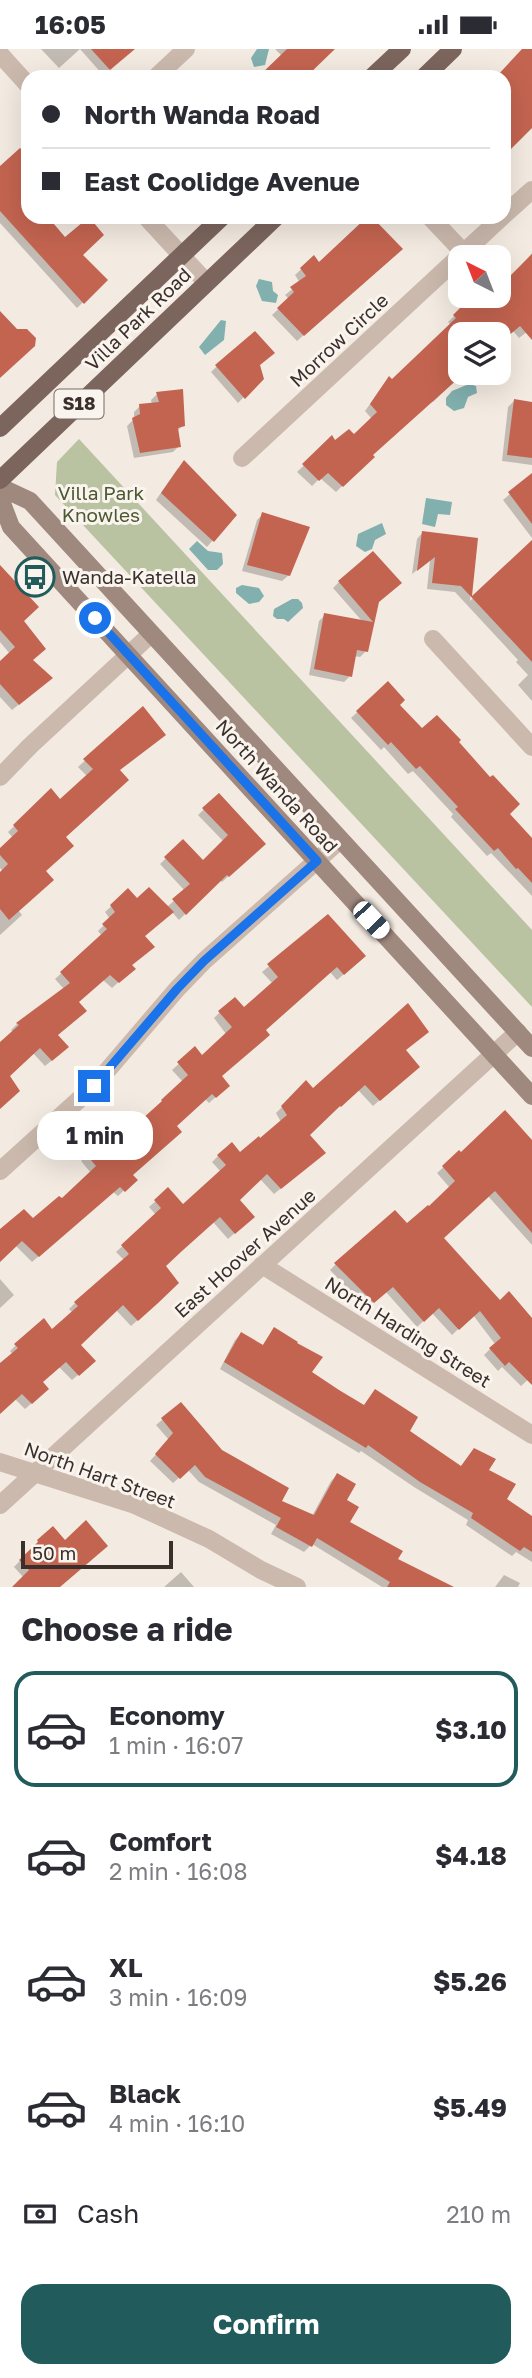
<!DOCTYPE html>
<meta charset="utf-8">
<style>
body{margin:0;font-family:"Golos Text",sans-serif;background:#f2f2f3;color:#2b2b33;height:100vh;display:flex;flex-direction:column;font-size:26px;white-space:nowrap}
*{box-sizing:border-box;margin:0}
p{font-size:23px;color:#7c7c81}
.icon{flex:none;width:38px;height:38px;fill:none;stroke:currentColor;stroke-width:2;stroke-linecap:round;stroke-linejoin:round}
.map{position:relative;height:1538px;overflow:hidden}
.details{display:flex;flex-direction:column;background:#fff;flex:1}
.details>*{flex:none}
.banner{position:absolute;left:21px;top:21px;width:490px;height:154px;border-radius:21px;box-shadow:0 7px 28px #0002;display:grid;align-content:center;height:154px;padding:0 21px;background:#fff}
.needle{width:46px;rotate:318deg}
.buttons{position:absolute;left:448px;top:196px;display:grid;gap:14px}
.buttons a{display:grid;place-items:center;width:63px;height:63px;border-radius:14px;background:#fff;box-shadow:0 7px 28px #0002;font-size:35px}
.scale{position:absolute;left:21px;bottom:18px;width:152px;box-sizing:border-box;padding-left:7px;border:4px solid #3a2f2b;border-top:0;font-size:19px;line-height:24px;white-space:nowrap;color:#3a2f2b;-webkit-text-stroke:5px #faf4ee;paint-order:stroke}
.end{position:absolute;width:32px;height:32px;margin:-16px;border:9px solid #1a73e8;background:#fff;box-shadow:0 0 0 4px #fff}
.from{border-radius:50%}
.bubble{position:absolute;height:49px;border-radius:21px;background:#fff;box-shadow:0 7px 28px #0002;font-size:23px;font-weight:700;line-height:49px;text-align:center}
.car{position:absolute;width:21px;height:42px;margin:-21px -10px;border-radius:9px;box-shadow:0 0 5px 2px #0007;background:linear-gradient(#fff 24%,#345 0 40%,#fff 0 76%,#345 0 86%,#fff 0)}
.banner b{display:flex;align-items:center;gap:24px;height:66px;font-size:26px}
.banner b+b{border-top:2px solid #e1e1e2}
.banner i{width:18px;height:18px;background:#2b2b33}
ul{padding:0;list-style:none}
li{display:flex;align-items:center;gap:21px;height:116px;margin:0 14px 10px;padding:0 7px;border:4px solid transparent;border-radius:21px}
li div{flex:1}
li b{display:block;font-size:26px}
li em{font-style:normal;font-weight:700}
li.selected{border-color:#215b5b}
li>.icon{width:63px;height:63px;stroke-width:1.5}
h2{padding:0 21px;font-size:32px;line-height:84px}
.pay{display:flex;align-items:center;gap:18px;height:77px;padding:0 21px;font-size:26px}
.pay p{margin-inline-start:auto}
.primary-button{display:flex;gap:14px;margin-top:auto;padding:14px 21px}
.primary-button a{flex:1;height:80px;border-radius:21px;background:#215b5b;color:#fff;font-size:28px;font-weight:700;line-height:80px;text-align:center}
.status{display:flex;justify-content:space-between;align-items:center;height:49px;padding:0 35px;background:#fff;direction:ltr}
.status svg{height:19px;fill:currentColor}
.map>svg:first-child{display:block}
</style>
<div class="status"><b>16:05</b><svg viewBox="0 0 49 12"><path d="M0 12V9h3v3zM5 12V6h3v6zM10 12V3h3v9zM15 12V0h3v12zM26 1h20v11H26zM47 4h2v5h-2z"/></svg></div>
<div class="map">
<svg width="532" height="1538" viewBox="0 0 532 1538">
<rect width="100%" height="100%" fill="#f3eae1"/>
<path fill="#b9c2a1" d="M 79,390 L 532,881 L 532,958 L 55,446 L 57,413 Z"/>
<path fill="#81b0af" d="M 257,0 L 269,0 L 265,16 L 254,18 L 251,9 Z
M 259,230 L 272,233 L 273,242 L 278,246 L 276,254 L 262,252 L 256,237 Z
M 221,271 L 226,272 L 224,291 L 205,306 L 199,298 Z
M 469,335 L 476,337 L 477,344 L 468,348 L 464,359 L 454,362 L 446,356 L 446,349 L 452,342 Z
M 426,449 L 452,453 L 450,466 L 438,465 L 435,478 L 422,475 Z
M 382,474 L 386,485 L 375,491 L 372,500 L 365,503 L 356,497 L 358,485 Z
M 197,492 L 208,502 L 222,504 L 223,515 L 217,521 L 208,521 L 189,500 Z
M 242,536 L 259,539 L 264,547 L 259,553 L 249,555 L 236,544 L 236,539 Z
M 292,550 L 298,550 L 302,554 L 303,559 L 288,573 L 284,570 L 277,570 L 273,567 L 274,560 Z"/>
<path fill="#0003" d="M 41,0 L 80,0 L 59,19 Z
M 80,0 L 132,0 L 103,26 Z
M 275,0 L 321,0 L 303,28 L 260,28 L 282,7 Z
M 28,108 L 28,168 L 46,168 L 65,191 L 106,231 L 77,259 L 0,174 L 0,117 Z
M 369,168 L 394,206 L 297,292 L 272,266 L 289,250 L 285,246 L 300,234 L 295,226 L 314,208 L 319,216 Z
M 532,204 L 532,279 L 519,289 L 513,282 L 499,294 L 499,285 L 460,285 L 460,324 L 463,324 L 433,353 L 431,352 L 371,406 L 372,408 L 336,443 L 320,429 L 312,437 L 297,423 L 332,389 L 335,394 L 354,388 L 372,370 L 365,362 L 384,335 L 392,332 L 451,276 L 448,273 L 472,250 L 480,259 L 493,247 L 499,247 L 499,241 Z
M 217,317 L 262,329 L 238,354 L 211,323 Z
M 157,345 L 183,376 L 177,382 L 179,397 L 173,403 L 134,409 L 127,377 L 134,370 L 134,363 L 140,357 L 152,356 L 151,351 Z
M 514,352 L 532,355 L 532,416 L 502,412 L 508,358 Z
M 178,419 L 234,467 L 207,498 L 156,451 Z
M 532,426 L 532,489 L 503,451 Z
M 263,465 L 289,526 L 282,532 L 242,522 L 257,471 Z
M 423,483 L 476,491 L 470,552 L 532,493 L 532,652 L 518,636 L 528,626 L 516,613 L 518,611 L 455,543 L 427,540 L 430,511 L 412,525 L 417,490 Z
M 0,519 L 32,611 L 44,635 L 12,661 L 0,648 L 0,615 L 10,605 L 0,593 Z
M 339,533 L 377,554 L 366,602 L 360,608 L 354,607 L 350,627 L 344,633 L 309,626 L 319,572 L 325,566 L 362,572 L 333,539 Z
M 385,637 L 398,656 L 422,681 L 457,693 L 508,765 L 532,791 L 532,847 L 491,804 L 487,807 L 451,768 L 453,765 L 413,722 L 408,725 L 384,698 L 381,701 L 351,669 Z
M 142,659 L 119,721 L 64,788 L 18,861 L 22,866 L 0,886 L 0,825 L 3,822 L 0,819 L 0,801 L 13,789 L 8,783 L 51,742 L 60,752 L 87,727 L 78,718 Z
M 219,746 L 258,801 L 222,833 L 220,831 L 179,871 L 172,863 L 144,888 L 147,904 L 131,917 L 133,920 L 112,939 L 103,931 L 77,954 L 56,986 L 61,1004 L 45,1017 L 32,1003 L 8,1027 L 0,1058 L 0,995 L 13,983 L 11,981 L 17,975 L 64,940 L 55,930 L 102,887 L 98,882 L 110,870 L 105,863 L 128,842 L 137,851 L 167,858 L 185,842 L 160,815 L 183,793 L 203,814 L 224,793 L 198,766 Z
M 328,868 L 358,913 L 337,931 L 330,923 L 264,981 L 220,1028 L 228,1037 L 209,1054 L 205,1050 L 175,1077 L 131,1127 L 135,1131 L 118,1147 L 113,1143 L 32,1213 L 15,1196 L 0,1211 L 0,1182 L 33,1171 L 61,1151 L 91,1124 L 81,1112 L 87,1106 L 131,1083 L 183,1033 L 172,1021 L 195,1000 L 202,1008 L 226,985 L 214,969 L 220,963 L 244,960 L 273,935 L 262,923 Z
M 405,1001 L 412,1023 L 373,1057 L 358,1041 L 308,1086 L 318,1109 L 274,1145 L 260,1130 L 237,1151 L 246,1174 L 228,1190 L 213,1173 L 164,1217 L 149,1261 L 131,1277 L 116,1261 L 79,1296 L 94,1312 L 72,1331 L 59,1318 L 41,1334 L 41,1346 L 25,1360 L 15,1350 L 0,1363 L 0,1317 L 13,1306 L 10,1302 L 16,1296 L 52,1282 L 73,1264 L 69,1260 L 75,1254 L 124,1211 L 116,1203 L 156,1166 L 149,1158 L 168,1141 L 183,1158 L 221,1123 L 212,1113 L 218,1107 L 240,1106 L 260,1091 L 281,1073 L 276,1064 L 306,1034 L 313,1042 Z
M 532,1094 L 532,1196 L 488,1147 L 442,1189 L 500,1253 L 532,1272 L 532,1327 L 521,1337 L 502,1318 L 498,1322 L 484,1306 L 495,1295 L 473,1266 L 452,1286 L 432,1264 L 417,1278 L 386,1243 L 366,1259 L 330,1221 L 336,1215 L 407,1177 L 450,1139 L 437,1124 L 459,1104 Z
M 0,1230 L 14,1246 L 0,1259 Z
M 274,1280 L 310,1324 L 408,1383 L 460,1419 L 474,1401 L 505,1450 L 532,1470 L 532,1513 L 516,1503 L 512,1507 L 466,1476 L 468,1471 L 414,1438 L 361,1402 L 359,1404 L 220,1320 L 235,1291 L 241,1285 L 262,1297 Z
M 163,1370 L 221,1403 L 280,1453 L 312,1467 L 331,1432 L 337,1426 L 345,1452 L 347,1474 L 395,1510 L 443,1538 L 382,1538 L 312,1495 L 304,1503 L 271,1485 L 276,1476 L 199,1433 L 188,1421 L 173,1434 L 150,1412 L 169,1391 L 156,1376 Z
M 38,1493 L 60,1538 L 15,1538 L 24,1529 L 14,1518 Z
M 181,1523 L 194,1538 L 164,1538 Z
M 504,1526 L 520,1534 L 518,1538 L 495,1538 Z"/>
<path fill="#c36450" d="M 91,0 L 135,0 L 110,21 Z
M 287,0 L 335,0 L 306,28 L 258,28 Z
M 522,0 L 532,0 L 532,79 L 504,107 L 504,28 L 496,28 Z
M 20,99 L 28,106 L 28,168 L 48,168 L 65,188 L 89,168 L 104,186 L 83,206 L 108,231 L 84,255 L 0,162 L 0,117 Z
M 367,168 L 372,168 L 403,200 L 304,287 L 277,259 L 294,243 L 290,238 L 306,227 L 300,219 L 314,206 L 319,213 Z
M 532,205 L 532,291 L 520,277 L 499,295 L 499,285 L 460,285 L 460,328 L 373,406 L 375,408 L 343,438 L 328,424 L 319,432 L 302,415 L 332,386 L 335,391 L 349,380 L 354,385 L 377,363 L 370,355 L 389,327 L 392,330 L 456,269 L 453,266 L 472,247 L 480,257 L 490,247 L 499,247 L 499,238 Z
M 0,262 L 17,280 L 27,280 L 36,289 L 35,297 L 0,329 Z
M 255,282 L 275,304 L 260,316 L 264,330 L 245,350 L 215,316 Z
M 183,340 L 185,377 L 178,379 L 181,398 L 140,404 L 132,369 L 140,365 L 139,355 L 159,353 L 156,343 Z
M 514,350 L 532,353 L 532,409 L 507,406 Z
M 184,411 L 237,466 L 214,493 L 161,444 Z
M 532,424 L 532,475 L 508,443 Z
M 262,463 L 310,478 L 290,527 L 247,516 Z
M 422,482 L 478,489 L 472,547 L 532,491 L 532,613 L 461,537 L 432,534 L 435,508 L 417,522 Z
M 373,502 L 402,534 L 379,553 L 368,603 L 357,601 L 352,628 L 314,620 L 324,564 L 373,573 L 338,532 Z
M 0,516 L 39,558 L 24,572 L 46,600 L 33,611 L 53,629 L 19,656 L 0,635 L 0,612 L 15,598 L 0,581 Z
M 388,632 L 405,651 L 400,656 L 422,679 L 437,666 L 461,691 L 459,693 L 490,728 L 493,726 L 520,755 L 510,765 L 532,789 L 532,834 L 518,819 L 516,820 L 498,799 L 494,802 L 455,760 L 458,758 L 420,717 L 416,720 L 391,693 L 388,696 L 356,662 Z
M 143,657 L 166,686 L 120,721 L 129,731 L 66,788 L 74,797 L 46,822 L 54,831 L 9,871 L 0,860 L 0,823 L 8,815 L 0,806 L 0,799 L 18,782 L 13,776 L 51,739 L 60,750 L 93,720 L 83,710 Z
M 219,744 L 266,795 L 229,828 L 227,826 L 186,866 L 172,850 L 190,835 L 164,808 L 183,790 L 203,811 L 228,786 L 202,759 Z
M 149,838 L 174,863 L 145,887 L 155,898 L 132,916 L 136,920 L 119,934 L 110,926 L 79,953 L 87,962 L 58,986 L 69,998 L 52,1012 L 40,999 L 10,1027 L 20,1042 L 0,1060 L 0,993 L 19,976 L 16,974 L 70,934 L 60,923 L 107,880 L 102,875 L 115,863 L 110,856 L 128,839 L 137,849 Z
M 328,865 L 366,907 L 344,926 L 337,918 L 266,981 L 270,986 L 222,1027 L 230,1037 L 216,1049 L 212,1045 L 177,1077 L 182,1083 L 133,1126 L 138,1131 L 125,1143 L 120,1138 L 39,1208 L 22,1192 L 0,1213 L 0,1180 L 24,1160 L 33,1169 L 59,1147 L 62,1149 L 96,1117 L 85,1104 L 122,1072 L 131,1080 L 162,1052 L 161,1051 L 188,1026 L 177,1013 L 195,997 L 202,1006 L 232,978 L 218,962 L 235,948 L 244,958 L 278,928 L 267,915 Z
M 408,954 L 429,983 L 406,1001 L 420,1018 L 380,1052 L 365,1036 L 341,1058 L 340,1057 L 310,1086 L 326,1104 L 281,1140 L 267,1125 L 240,1151 L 255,1168 L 235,1185 L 220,1168 L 182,1202 L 166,1217 L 179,1234 L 157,1255 L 138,1272 L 123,1256 L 81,1296 L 96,1312 L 79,1327 L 66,1313 L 43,1333 L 49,1340 L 32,1355 L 22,1345 L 0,1365 L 0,1314 L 18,1299 L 14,1295 L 44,1269 L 52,1280 L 78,1257 L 74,1253 L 129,1205 L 121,1196 L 161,1159 L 154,1151 L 168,1138 L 183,1155 L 226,1116 L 217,1106 L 232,1093 L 240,1103 L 259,1087 L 260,1089 L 287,1066 L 281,1057 L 306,1031 L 313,1039 Z
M 505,1061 L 532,1091 L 532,1184 L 495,1142 L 444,1189 L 500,1251 L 509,1242 L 532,1269 L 532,1336 L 509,1313 L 505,1317 L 489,1299 L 501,1289 L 480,1262 L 459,1281 L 439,1259 L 424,1273 L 393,1238 L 374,1254 L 334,1214 L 395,1161 L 407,1174 L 428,1156 L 429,1157 L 455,1132 L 442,1117 L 459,1101 L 461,1103 Z
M 274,1278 L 298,1293 L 297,1294 L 323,1308 L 312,1323 L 339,1341 L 364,1356 L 375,1340 L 418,1368 L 410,1382 L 461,1417 L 474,1399 L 496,1410 L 489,1421 L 516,1435 L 507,1450 L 532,1467 L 532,1503 L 524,1498 L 520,1502 L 471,1469 L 473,1464 L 420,1433 L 368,1396 L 366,1399 L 224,1313 L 241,1283 L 263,1296 Z
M 181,1353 L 222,1401 L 289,1439 L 282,1452 L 314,1466 L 337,1424 L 356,1435 L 347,1451 L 359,1458 L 350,1473 L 403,1502 L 398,1510 L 454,1538 L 387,1538 L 390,1533 L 317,1489 L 312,1498 L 276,1478 L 281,1469 L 205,1428 L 195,1416 L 180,1430 L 155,1405 L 173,1384 L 161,1369 Z
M 86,1471 L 108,1497 L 60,1538 L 12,1538 L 29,1521 L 19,1511 L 38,1493 L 37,1491 L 53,1477 L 65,1491 Z"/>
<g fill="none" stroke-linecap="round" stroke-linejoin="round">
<path stroke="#cbb9ad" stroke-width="18" d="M 0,5 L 28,36
M 156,28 L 186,0
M 504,166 L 532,141
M 146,168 L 206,233
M 430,168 L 464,204
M 242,409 L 502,168
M 433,590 L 532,698
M 0,728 L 30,697 L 151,585
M 0,1122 L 94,1037 L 177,940 L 204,912 L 340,791
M 262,1216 L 532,1386
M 0,1413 L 135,1456 L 209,1490 L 261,1521 L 297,1538
M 0,1456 L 518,983"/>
<path stroke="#9f887e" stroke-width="18" d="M 0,438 L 30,452 L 532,999
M 0,449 L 11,478 L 532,1047"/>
<path stroke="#7b655d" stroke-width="18" d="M 372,28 L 402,0
M 424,28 L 453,0
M 0,379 L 222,168
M 0,431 L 276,168"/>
</g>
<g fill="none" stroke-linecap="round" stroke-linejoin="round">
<path stroke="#1a73e8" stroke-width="9" d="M 94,1037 L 177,940 L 204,912 L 317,812 L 95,569"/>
</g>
<defs>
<g id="bus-ring" transform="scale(2.0125)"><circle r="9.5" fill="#faf4ee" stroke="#215b5b" stroke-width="1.5"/><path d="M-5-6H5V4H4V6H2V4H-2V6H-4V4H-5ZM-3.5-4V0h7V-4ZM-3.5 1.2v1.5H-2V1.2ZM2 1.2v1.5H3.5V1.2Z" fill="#215b5b"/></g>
</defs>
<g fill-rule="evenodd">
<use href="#bus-ring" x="35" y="528"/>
</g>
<g text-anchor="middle" stroke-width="6" stroke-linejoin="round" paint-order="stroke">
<rect fill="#faf4ee" stroke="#746a66" stroke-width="2" x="54.5" y="340.5" width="49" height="29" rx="5"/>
<g font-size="18" font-weight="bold" fill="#3a2f2b">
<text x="79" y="361">S18</text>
</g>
<g font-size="19" fill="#3a2f2b" stroke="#faf4ee">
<text transform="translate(138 270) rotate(-44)" y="7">Villa Park Road</text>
<text transform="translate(339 291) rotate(-43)" y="7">Morrow Circle</text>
<text transform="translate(277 737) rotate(48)" y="7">North Wanda Road</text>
<text transform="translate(245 1204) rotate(-42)" y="7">East Hoover Avenue</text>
<text transform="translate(408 1283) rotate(32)" y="7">North Harding Street</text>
<text transform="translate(100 1426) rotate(20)" y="7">North Hart Street</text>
</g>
<g font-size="19" fill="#4c5830" stroke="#faf4ee">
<text x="101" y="451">Villa Park<tspan x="101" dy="22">Knowles</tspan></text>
</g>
<g font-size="19" fill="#3a2f2b" stroke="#faf4ee" text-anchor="start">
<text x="62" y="535">Wanda-Katella</text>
</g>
</g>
</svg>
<div class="buttons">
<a><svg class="needle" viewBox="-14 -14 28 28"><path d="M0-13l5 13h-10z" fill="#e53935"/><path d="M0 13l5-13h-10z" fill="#7c7c81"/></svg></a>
<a><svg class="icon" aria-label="layers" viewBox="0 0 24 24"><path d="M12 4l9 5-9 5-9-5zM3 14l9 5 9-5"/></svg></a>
</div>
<div class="scale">50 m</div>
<i class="end from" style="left:95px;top:569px"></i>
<i class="end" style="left:94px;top:1037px"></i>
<div class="bubble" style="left:37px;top:1062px;width:116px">1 min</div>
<i class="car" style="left:371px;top:871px;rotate:137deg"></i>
<div class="banner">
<b><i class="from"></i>North Wanda Road</b>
<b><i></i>East Coolidge Avenue</b>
</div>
</div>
<section class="details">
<h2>Choose a ride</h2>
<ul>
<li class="selected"><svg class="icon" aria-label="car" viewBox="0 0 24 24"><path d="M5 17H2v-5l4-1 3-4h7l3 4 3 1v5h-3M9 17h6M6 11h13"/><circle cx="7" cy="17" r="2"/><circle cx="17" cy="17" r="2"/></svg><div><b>Economy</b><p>1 min · 16:07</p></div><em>$3.10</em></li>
<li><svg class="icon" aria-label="car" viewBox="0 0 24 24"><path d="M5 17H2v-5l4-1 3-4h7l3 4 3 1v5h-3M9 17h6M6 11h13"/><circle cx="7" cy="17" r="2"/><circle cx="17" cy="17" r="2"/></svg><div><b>Comfort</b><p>2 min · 16:08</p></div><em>$4.18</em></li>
<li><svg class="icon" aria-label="car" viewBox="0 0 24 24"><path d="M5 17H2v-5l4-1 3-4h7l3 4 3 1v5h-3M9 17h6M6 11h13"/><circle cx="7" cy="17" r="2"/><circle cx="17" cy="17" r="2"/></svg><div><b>XL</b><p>3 min · 16:09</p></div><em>$5.26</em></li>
<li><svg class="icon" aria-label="car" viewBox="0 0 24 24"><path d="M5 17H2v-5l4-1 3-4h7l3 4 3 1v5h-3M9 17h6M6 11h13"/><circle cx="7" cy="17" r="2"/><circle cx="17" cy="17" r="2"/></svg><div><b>Black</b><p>4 min · 16:10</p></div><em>$5.49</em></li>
</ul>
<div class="pay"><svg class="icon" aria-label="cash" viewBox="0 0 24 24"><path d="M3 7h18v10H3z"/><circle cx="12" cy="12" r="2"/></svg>Cash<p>210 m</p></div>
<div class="primary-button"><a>Confirm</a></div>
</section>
